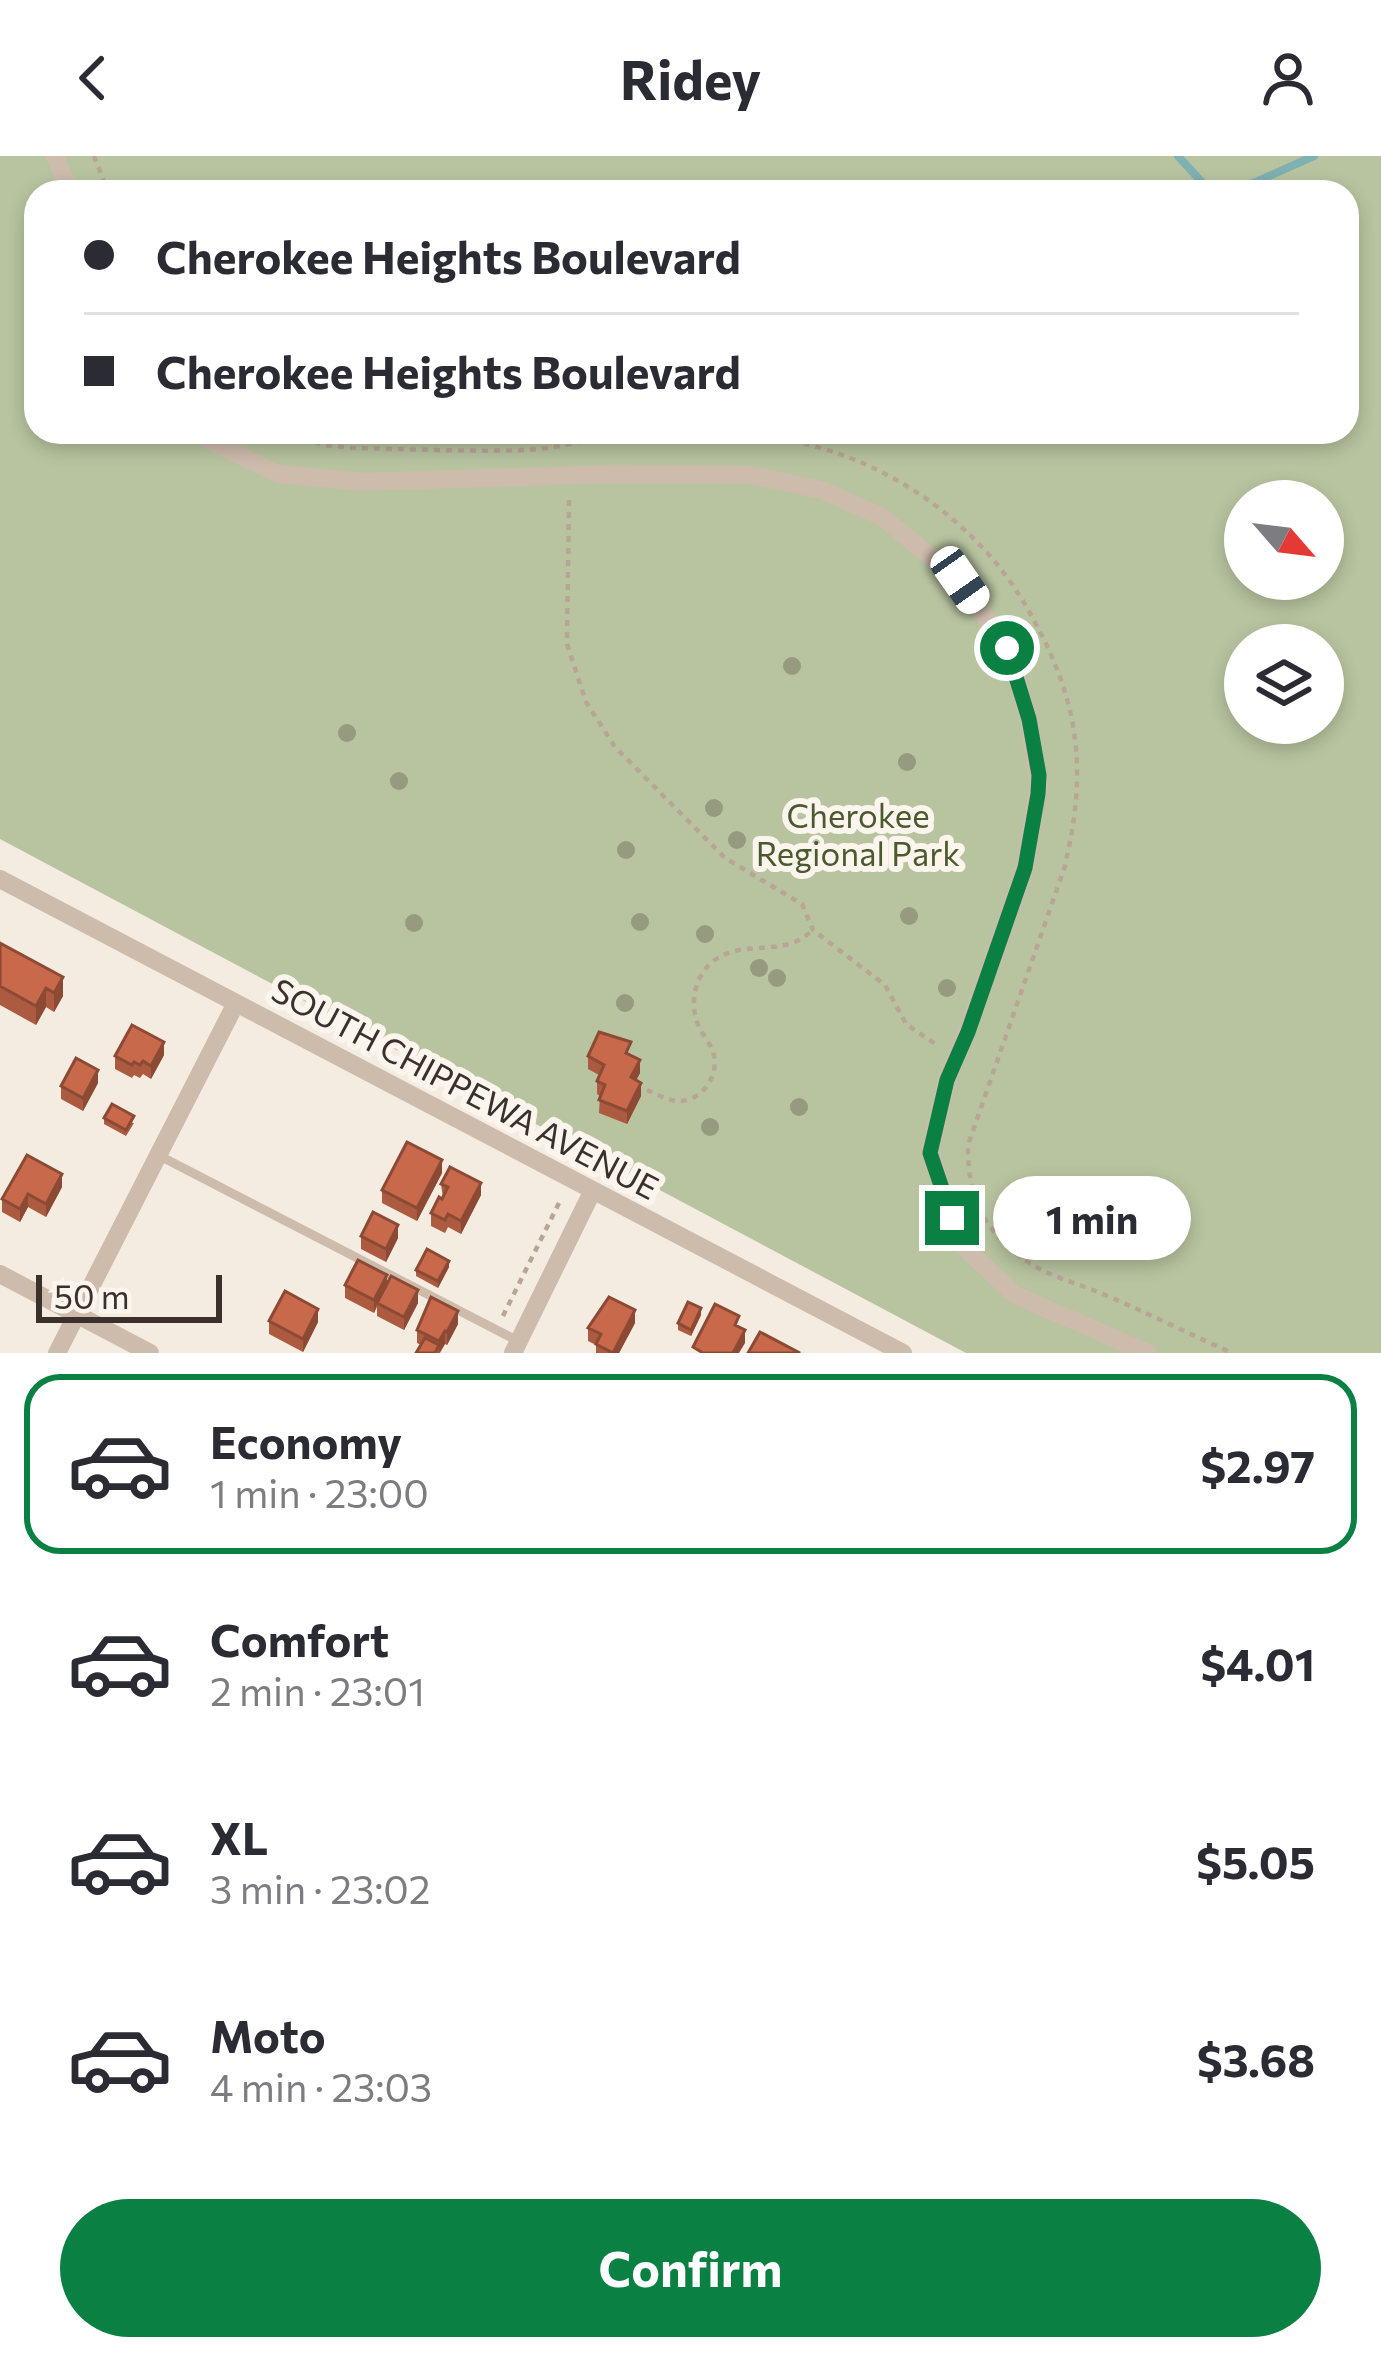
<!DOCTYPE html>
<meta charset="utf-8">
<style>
body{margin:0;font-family:Commissioner,sans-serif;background:#f7f7f7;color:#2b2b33;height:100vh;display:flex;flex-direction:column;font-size:45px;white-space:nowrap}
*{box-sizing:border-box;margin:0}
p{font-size:39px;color:#7c7c81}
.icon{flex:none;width:66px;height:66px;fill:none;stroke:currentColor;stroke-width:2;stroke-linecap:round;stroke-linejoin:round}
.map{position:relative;height:1197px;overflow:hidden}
.side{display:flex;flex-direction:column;background:#fff;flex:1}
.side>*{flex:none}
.guide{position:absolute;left:24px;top:24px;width:1335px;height:264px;border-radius:36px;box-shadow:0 6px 18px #0003;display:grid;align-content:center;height:264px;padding:0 60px;background:#fff}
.needle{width:78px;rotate:118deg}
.controls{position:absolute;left:1224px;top:324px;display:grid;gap:24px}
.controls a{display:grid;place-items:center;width:120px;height:120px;border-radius:50%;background:#fff;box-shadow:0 6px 18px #0003;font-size:60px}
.scale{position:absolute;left:36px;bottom:30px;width:186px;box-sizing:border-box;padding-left:12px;border:6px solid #3b302b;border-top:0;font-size:33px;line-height:42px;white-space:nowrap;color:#3b302b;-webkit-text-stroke:9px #fbf5ee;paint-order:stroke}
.end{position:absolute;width:54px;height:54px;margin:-27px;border:15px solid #0b8043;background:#fff;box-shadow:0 0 0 6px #fff}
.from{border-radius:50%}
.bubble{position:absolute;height:84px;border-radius:42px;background:#fff;box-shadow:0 6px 18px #0003;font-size:39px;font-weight:700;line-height:84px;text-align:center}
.car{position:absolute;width:36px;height:72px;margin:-36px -18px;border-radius:15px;box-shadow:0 0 9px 3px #0007;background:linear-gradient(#fff 24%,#345 0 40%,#fff 0 76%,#345 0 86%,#fff 0)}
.guide b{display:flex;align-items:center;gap:42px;height:114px;font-size:45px}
.guide b+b{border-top:3px solid #e1e1e2}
.guide i{width:30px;height:30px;background:#2b2b33}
ul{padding:21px 0 0;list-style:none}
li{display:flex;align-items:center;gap:36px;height:180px;margin:0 24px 18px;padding:0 36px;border:6px solid transparent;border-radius:36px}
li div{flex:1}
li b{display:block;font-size:45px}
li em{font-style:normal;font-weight:700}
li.current{border-color:#0b8043}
li>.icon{width:108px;height:108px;stroke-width:1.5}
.action{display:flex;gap:24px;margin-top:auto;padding:24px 60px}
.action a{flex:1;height:138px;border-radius:72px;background:#0b8043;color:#fff;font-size:48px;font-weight:700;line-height:138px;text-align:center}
header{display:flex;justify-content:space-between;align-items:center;height:156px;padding:0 60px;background:#fff;font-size:54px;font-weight:700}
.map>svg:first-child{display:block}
</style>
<header><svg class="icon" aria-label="back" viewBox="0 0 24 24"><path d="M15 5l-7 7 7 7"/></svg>Ridey<svg class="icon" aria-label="person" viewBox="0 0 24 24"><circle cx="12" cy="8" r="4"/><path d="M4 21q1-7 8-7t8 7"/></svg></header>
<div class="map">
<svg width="1381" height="1197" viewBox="0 0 1381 1197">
<rect width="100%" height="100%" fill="#f4ebe1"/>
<path fill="#b8c4a0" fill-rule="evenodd" d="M 0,0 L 1381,0 L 1381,1197 L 966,1197 L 0,683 ZM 36,36 L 1347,36 L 1347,276 L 36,276 ZM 1245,345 L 1323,345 L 1323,423 L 1245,423 ZM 1245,489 L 1323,489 L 1323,567 L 1245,567 Z"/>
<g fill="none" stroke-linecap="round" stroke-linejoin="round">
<path stroke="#7fb0b2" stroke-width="8" d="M 1178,0 L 1211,36
M 1233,36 L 1314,0"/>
<path stroke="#b9a596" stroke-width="4.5" stroke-dasharray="6 6" stroke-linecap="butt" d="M 94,0 L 108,36
M 280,276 L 324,289 L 353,292 C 410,293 469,296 526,294 C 566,292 603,278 643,277 C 693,275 748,275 797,286 C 895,307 984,372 1031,459 C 1080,546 1088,616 1064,713 L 968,989 C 967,1044 987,1082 1036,1111 C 1057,1123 1083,1129 1105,1139 C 1148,1157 1189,1178 1232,1197
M 569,344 L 567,488 L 586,546 L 615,591 L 725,702 L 802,748 L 813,774 L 885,829 L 906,868 L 937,889
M 647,934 C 658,939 670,946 682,945 C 705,942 720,917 713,896 C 710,887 703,879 699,871 C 690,851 693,826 708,810 C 733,784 768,798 797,785 C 803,782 808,778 813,774
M 503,1160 L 559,1047"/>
<path stroke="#cdbbac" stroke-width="9" d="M 158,999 L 518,1185"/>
<path stroke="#cdbbac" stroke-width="18" d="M 55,0 L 70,36
M 200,276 L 207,283 L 278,318 L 363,326 L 615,318 L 751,319 L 821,334 L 881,360 L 960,425 L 1007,492 L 1029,563 L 1039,628 L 1025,712 L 967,876 L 947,924 L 930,997 L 963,1090 L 1015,1139 L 1148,1197
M 0,723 L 903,1197
M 0,1118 L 150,1197
M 57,1197 L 236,847
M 513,1197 L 593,1034"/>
</g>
<g fill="#969b7f">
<circle cx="792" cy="510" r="9"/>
<circle cx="347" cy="577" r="9"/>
<circle cx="907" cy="606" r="9"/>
<circle cx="399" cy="625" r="9"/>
<circle cx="714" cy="652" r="9"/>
<circle cx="737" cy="684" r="9"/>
<circle cx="626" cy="694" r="9"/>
<circle cx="909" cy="760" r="9"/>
<circle cx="640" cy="766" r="9"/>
<circle cx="414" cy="767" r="9"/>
<circle cx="705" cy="778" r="9"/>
<circle cx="759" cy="812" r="9"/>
<circle cx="777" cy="822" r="9"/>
<circle cx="947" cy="832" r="9"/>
<circle cx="625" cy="847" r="9"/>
<circle cx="799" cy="951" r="9"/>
<circle cx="710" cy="971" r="9"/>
</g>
<path fill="#ac5a40" d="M 0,787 L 63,840 L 54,856 L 46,851 L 36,869 L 0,849 Z
M 164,899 L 151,923 L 143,918 L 140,922 L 134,919 L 132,922 L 115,913 L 115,900 Z
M 588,900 L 631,900 L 640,917 L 636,924 L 641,940 L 627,968 L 599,957 L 600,940 L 597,938 L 597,925 L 599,919 L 588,913 Z
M 98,927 L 83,955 L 61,943 L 61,930 Z
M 104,962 L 134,967 L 126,980 L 104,968 Z
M 442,1017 L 417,1065 L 382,1047 L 382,1034 Z
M 441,1028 L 481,1039 L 461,1078 L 448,1071 L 445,1077 L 431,1070 L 431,1057 L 443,1042 Z
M 62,1031 L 46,1061 L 28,1051 L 20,1066 L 2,1056 L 2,1043 Z
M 361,1080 L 398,1082 L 386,1106 L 361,1093 Z
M 449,1111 L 438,1132 L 416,1120 L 416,1114 Z
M 345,1129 L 418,1147 L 404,1174 L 377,1160 L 377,1151 L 374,1157 L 345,1142 Z
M 701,1159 L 691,1180 L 678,1174 L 678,1167 Z
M 269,1165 L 318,1166 L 303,1196 L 269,1178 Z
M 635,1167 L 619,1197 L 596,1197 L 596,1189 L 588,1185 L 588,1172 Z
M 458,1168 L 447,1189 L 445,1188 L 440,1197 L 416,1197 L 421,1189 L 417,1187 L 417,1174 Z"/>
<path fill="#8c4a34" d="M 63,821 L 63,840 L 54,856 L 54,837 Z
M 46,832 L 46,851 L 36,869 L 36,850 Z
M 164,886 L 164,899 L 151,923 L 151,910 Z
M 640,904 L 640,917 L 631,934 L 631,921 Z
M 98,914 L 98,927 L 83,955 L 83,942 Z
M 641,927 L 641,940 L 627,968 L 627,955 Z
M 442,1004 L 442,1017 L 417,1065 L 417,1052 Z
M 62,1018 L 62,1031 L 46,1061 L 46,1048 Z
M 481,1027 L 481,1039 L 461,1078 L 461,1065 Z
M 28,1038 L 28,1051 L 20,1066 L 20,1053 Z
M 398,1069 L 398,1082 L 386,1106 L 386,1093 Z
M 449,1105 L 449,1111 L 438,1132 L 438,1125 Z
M 387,1119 L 387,1132 L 377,1147 L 374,1157 L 374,1144 Z
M 418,1134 L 418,1147 L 404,1174 L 404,1161 Z
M 701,1152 L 701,1159 L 691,1180 L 691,1174 Z
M 318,1153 L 318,1166 L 303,1196 L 303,1183 Z
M 635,1154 L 635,1167 L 619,1197 L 613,1197 Z
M 458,1155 L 458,1168 L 447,1189 L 447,1176 Z
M 745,1174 L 745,1187 L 739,1197 L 733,1197 Z
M 445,1175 L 445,1188 L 439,1197 L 439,1185 Z"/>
<path fill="#c8694b" stroke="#8c4a34" stroke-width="3" d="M 0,787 L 63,821 L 54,837 L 46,832 L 36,850 L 0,830 Z
M 132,869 L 164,886 L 151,910 L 143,905 L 140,909 L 134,906 L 132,909 L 115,900 Z
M 599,876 L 631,886 L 626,897 L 640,904 L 631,921 L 641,927 L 627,955 L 599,944 L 605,929 L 597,925 L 604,909 L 588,900 Z
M 76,902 L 98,914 L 83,942 L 61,930 Z
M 112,948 L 134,960 L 126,974 L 104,962 Z
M 407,986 L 442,1004 L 417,1052 L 382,1034 Z
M 27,999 L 62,1018 L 46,1048 L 28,1038 L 20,1053 L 2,1043 Z
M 450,1011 L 481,1027 L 461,1065 L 448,1058 L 445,1064 L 431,1057 L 439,1041 L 442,1043 L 448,1031 L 441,1028 Z
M 373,1056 L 398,1069 L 386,1093 L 361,1080 Z
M 427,1093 L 449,1105 L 438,1125 L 416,1114 Z
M 358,1104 L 387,1119 L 374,1144 L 345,1129 Z
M 391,1120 L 418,1134 L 404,1161 L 377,1147 Z
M 285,1135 L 318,1153 L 303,1183 L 269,1165 Z
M 431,1141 L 458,1155 L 447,1176 L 445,1175 L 439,1185 L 417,1174 Z
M 609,1141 L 635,1154 L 613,1197 L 596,1188 L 601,1178 L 588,1172 Z
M 688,1146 L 701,1152 L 691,1174 L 678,1167 Z
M 715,1148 L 739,1160 L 735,1169 L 745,1174 L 733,1197 L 703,1197 L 693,1191 Z
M 760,1176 L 800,1197 L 748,1197 Z
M 425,1182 L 439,1189 L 435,1197 L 416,1197 Z"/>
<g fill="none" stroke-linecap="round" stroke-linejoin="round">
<path stroke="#0b8043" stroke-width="15" d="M 952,1062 L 930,997 L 947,924 L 968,876 L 1025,712 L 1038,638 L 1039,619 L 1029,563 L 1007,492"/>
</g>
<g text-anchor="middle" stroke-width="12" stroke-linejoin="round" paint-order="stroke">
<g font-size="33" fill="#4a5a2e" stroke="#fbf5ee">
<text x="858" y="672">Cherokee<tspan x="858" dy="38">Regional Park</tspan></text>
</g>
<g font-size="33" fill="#3b302b" stroke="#fbf5ee">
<text transform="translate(465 933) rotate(28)" y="12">SOUTH CHIPPEWA AVENUE</text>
</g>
</g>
</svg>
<div class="controls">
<a><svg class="needle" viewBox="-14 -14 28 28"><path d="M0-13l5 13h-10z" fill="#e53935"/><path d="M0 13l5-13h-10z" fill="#7c7c81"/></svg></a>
<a><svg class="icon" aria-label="layers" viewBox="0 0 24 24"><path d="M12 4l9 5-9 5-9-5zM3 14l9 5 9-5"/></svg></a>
</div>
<div class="scale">50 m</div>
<i class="end from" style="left:1007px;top:492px"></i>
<i class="end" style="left:952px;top:1062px"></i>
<div class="bubble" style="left:993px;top:1020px;width:198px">1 min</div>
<i class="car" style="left:960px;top:424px;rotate:145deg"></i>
<div class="guide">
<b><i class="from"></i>Cherokee Heights Boulevard</b>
<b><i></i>Cherokee Heights Boulevard</b>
</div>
</div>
<section class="side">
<ul>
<li class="current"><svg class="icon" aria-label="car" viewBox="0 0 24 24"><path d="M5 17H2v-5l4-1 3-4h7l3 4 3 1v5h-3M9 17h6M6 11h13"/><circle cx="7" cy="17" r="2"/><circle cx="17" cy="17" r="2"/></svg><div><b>Economy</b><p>1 min · 23:00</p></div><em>$2.97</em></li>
<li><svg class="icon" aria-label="car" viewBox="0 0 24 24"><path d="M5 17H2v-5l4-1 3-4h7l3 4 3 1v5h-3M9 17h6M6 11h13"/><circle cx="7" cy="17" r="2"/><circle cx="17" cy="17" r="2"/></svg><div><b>Comfort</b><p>2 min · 23:01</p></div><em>$4.01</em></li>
<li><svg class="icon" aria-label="car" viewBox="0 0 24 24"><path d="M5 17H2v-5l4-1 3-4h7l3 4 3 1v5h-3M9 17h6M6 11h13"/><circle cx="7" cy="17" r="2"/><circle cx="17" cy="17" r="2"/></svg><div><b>XL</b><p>3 min · 23:02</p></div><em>$5.05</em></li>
<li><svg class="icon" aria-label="car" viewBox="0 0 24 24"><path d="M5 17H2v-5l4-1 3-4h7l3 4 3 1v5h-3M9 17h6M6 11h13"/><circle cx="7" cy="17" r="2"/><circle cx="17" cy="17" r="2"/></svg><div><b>Moto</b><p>4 min · 23:03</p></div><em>$3.68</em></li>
</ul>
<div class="action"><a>Confirm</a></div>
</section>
